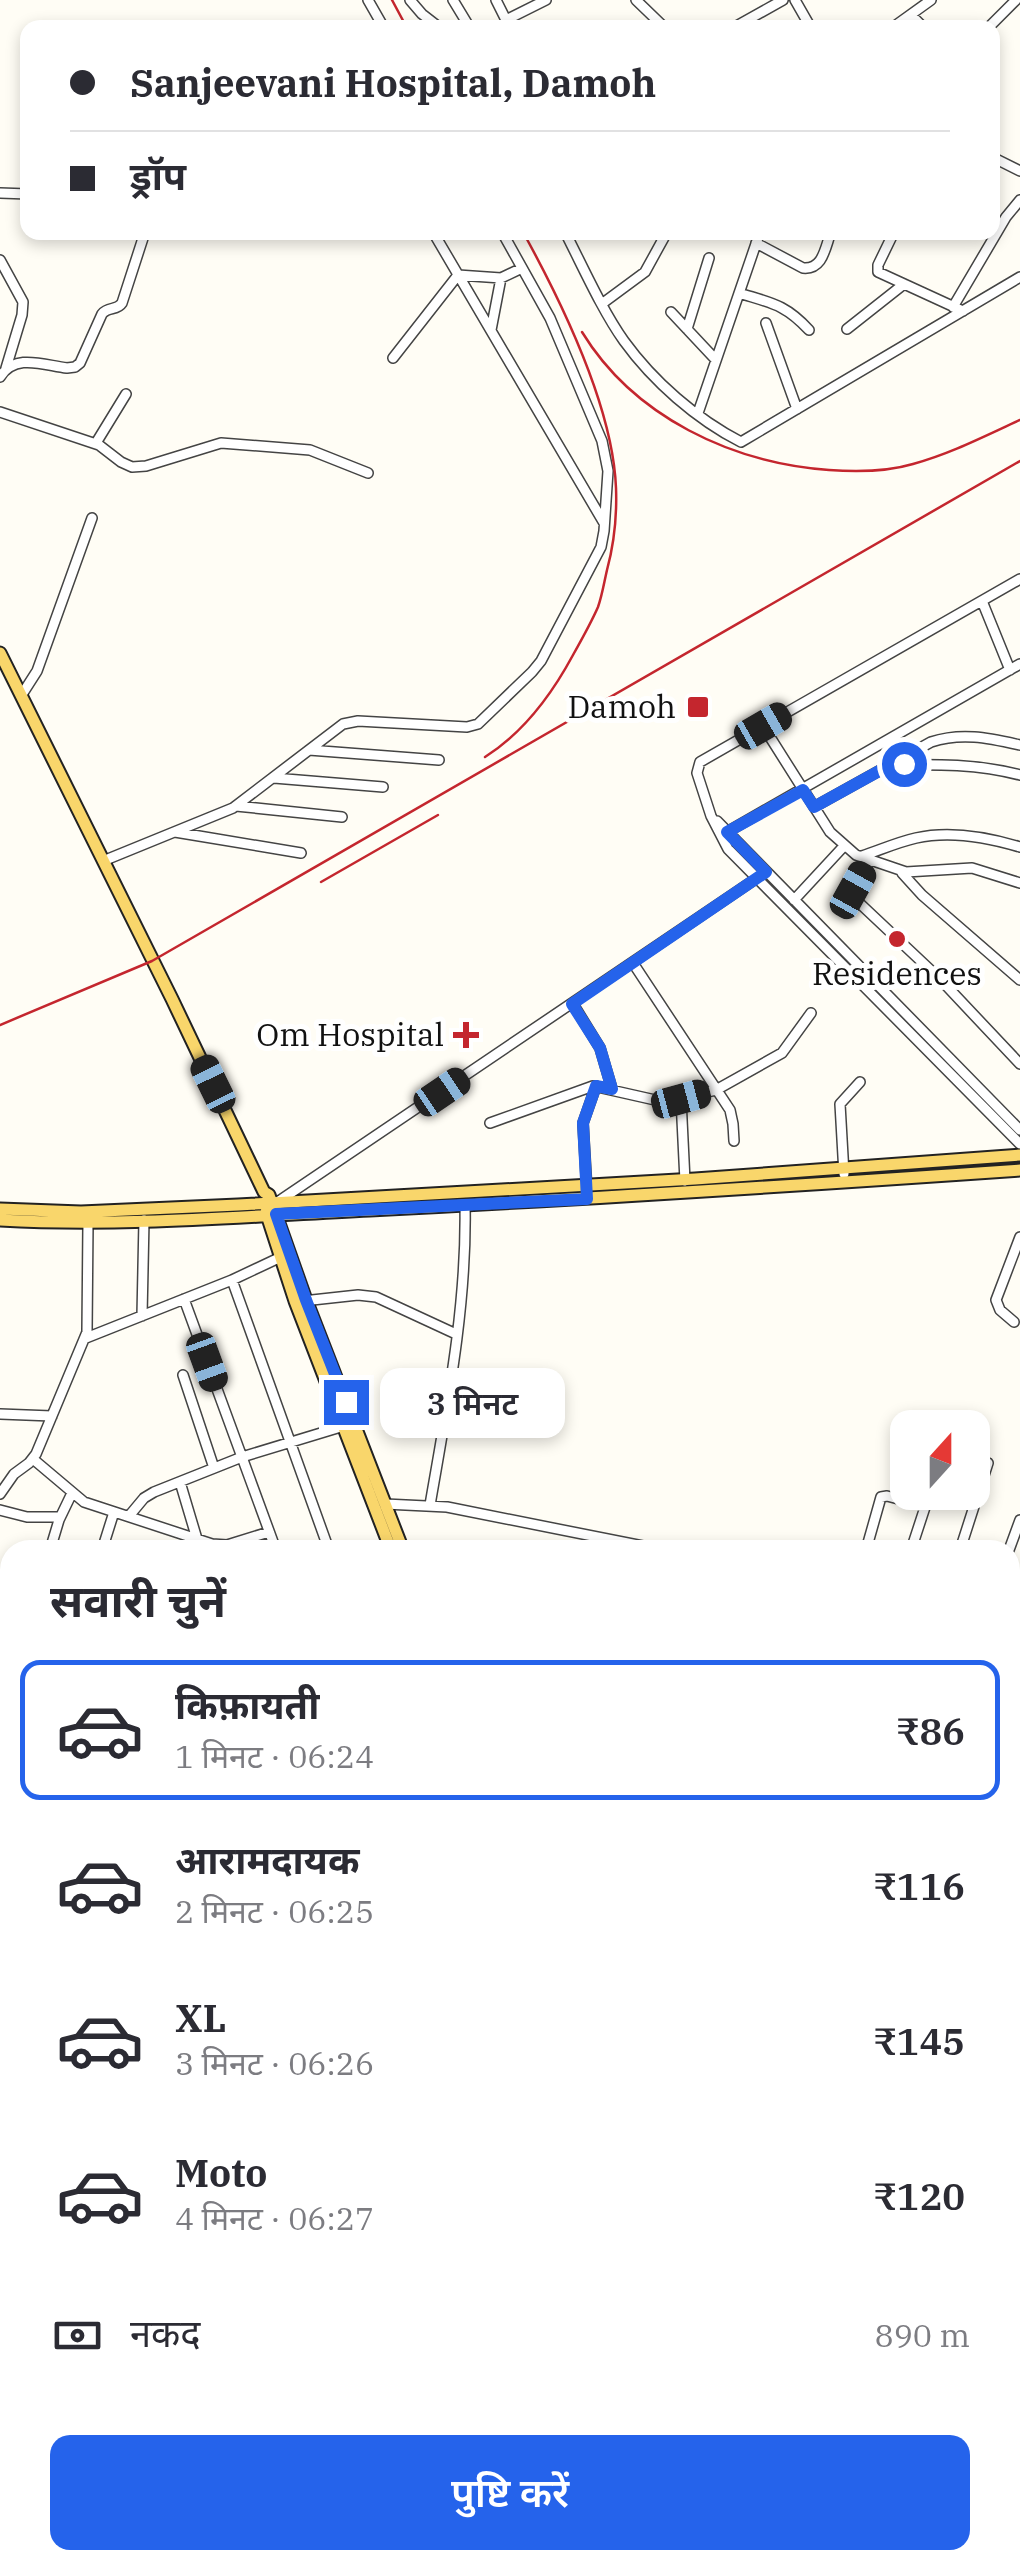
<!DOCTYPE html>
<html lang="hi">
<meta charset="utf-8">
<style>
body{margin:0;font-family:"IBM Plex Serif","Noto Sans Devanagari",serif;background:#f2f2f3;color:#2b2b33;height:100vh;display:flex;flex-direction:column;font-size:38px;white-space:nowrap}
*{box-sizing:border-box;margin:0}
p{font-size:32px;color:#7c7c81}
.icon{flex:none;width:55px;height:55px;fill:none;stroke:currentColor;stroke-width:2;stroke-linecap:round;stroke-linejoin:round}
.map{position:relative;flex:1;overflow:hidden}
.details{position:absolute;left:0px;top:1540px;width:1020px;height:1030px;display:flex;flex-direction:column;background:#fff;border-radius:30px 30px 0 0;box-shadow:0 5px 15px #0003}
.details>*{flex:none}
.top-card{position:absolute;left:20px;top:20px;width:980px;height:220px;border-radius:20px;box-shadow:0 5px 15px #0003;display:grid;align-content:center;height:220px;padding:0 50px;background:#fff}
.needle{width:65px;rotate:21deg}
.buttons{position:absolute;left:890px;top:1410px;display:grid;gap:20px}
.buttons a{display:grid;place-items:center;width:100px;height:100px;border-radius:20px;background:#fff;box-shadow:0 5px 15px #0003;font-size:50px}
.end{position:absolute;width:45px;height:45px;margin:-22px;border:12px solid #2563eb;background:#fff;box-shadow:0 0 0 5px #fff}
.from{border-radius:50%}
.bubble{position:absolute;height:70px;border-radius:20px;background:#fff;box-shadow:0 5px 15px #0003;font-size:32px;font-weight:600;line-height:70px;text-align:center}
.car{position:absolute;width:30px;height:60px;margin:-30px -15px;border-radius:12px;box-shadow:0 0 8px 2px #0007;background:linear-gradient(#222 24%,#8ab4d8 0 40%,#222 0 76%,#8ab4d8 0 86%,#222 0)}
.top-card b{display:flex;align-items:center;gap:35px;height:95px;font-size:38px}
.top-card b+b{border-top:2px solid #e1e1e2}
.top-card i{width:25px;height:25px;background:#2b2b33}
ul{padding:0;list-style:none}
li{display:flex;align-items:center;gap:30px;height:140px;margin:0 20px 15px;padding:0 30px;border:5px solid transparent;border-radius:20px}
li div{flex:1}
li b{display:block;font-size:38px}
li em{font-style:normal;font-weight:600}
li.current{border-color:#2563eb}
li>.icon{width:90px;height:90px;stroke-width:1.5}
h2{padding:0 50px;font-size:45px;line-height:120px}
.pay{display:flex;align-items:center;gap:25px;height:110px;padding:0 50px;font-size:38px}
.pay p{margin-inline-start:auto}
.button{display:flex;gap:20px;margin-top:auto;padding:20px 50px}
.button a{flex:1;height:115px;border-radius:20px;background:#2563eb;color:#fff;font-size:40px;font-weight:600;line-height:115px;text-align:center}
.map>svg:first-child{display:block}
</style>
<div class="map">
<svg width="1020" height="2570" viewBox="0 0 1020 2570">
<rect width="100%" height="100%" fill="#fffdf5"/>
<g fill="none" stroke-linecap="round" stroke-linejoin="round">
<g stroke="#444" stroke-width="12">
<path id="minor" d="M 368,0 L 384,28
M 410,0 L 422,14 L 440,28
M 453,0 L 470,28
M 496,0 L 510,28
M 636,0 L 665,28
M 795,0 L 811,28
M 911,15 L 924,28
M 506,20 L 546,0
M 733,28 L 783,0
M 892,28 L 931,0
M 988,28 L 1016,0
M 992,157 L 1020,171
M 0,193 L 28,194
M 433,232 L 604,523
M 565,232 C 583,267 602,310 624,341 C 653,381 696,419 741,442 L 1020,277
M 894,232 L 878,265 L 878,272 L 963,311
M 756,243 L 803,268 C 823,270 825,248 831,232
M 0,260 L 23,302 L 22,315 L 6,368
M 739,293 C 771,303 785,304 809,330
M 603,303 L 645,272 L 667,232
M 953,307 L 1006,217 L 1020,200
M 671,312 L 716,360
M 766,323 L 797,409
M 687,329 L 709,258
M 847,329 L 904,284
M 491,330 L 501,278
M 393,358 L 458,275 L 501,278 L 522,268
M 0,377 C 15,353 43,365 67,368 L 75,367 L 80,363 L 102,314 C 108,306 117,311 122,303 L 145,232
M 0,412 L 99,445 L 121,462 L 132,467 L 146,466 L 221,443 L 310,450 L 368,473
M 698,413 L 760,232
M 96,443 L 126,394
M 1020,579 L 700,762 L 697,773 L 711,816 L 728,849 L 1020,1144
M 982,601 L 1010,670
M 21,696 L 37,671 L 92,518
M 763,726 L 830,832 L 856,855 L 906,872 L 972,868 L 1020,883
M 309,750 L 439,760
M 894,765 C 936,764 979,764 1020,775
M 274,778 L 383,787
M 236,806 L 342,817
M 814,807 L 931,742 C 962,732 988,738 1020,745
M 717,821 L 1020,1130
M 175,832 L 301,853
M 727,832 L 1020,664
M 862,856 C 880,850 898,842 916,838 C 951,830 987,837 1020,847
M 870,860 L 853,890 L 854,898 L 940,979 L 1020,1064
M 103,861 L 233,808 L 343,724 L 358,721 L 467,727 L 478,724 L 532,672 L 541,661 L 601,547 L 604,531 L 608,471 L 602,441 L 550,318 L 502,232
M 902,873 L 922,895 L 1020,980
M 794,900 L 844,846
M 633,963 L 730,1110 L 733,1124 L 734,1141
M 573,1004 L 600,1048 L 612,1089
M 681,1099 L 685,1181
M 490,1123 L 593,1086 L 664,1102 L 716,1090 L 782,1053 L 811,1013
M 844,1174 L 840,1104 L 860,1082
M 587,1191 L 583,1123 L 596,1086
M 279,1201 L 766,872
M 232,1280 L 329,1550
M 184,1299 L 276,1550
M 303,1301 L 358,1295 L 376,1297 L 456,1334
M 142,1316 L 144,1220
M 1014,1322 L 1000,1310 L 996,1300 L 1020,1237
M 86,1338 L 232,1280 L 283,1256
M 183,1375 L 214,1468
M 0,1414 L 52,1416
M 33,1459 L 84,1502 L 212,1544 L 227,1545 L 269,1532
M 180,1482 L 197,1539
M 0,1494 L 14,1474 L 29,1463 L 36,1454 L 87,1332 L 88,1223
M 385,1504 L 447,1507 L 663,1550
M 430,1505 C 447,1406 467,1306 465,1205
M 0,1510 L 27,1517 L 60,1517
M 129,1516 L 144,1498 L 154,1492 L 242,1457 L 344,1426
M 50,1550 L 59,1520 L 72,1493
M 102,1550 L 114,1512
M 866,1550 L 881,1497 L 887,1496 L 925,1506
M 911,1550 L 930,1492
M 960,1550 L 988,1463
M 1009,1550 L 1020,1520
M 0,1634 L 10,1640
M 1010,1645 L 1020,1648
M 0,1714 L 10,1720
M 1010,1719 L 1020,1723
M 1010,1780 L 1020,1785
M 1010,2043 L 1020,2047
M 0,2291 L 10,2283
M 0,2319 L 10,2311
M 0,2409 L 10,2401
M 1010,2421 L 1020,2425
M 0,2507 L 10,2520
M 1010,2543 L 1020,2543
M 214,2560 L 227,2570
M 265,2560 L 271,2570
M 371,2560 L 377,2570
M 603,2560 L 609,2570
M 958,2560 L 972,2570
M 476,2570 L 490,2564 L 496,2570
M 719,2570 L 736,2560"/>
</g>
<g stroke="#222" stroke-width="15">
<path id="major" d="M 0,653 L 172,999 L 264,1192 L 269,1195 L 306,1300 L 403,1550
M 0,1209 L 81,1212 L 238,1205 L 695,1179 L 1020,1155
M 266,1212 L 295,1301 L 391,1550
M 0,1220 C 123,1227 247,1216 370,1210 C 587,1199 804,1185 1020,1170
M 1010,1876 L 1020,1869
M 1010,1892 L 1020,1885
M 852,2560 L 858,2570
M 868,2560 L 874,2570
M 0,2563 L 10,2556
M 14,2570 L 29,2560"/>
</g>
<use href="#minor" stroke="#fff" stroke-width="9"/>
<use href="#major" stroke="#f9d66b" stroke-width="11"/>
<path stroke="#c4262e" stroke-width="2.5" d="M 392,0 L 407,28
M 582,332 C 634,417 732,463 829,470 C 856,472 886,472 913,464 C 950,454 985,436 1020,420
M 485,757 C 523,733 552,694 573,655 C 582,639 591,623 598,607 C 602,596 604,583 607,570 C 614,544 617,515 616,488 C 613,408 561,301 523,232
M 321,882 L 438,815
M 0,1025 L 152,961 L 1020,461"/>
</g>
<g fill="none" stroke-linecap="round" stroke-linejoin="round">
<path stroke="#2563eb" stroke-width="12" d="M 346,1402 L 306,1300 L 276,1214 L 587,1199 L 583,1123 L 596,1086 L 612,1089 L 600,1048 L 572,1004 L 766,872 L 727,832 L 803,790 L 814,807 L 890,765 L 904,764"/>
</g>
<g fill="#c4262e" stroke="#fff" stroke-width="4">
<rect x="686" y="695" width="24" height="24" rx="5"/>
<circle cx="897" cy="939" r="10"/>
<path d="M461 1020h10v10h10v10h-10v10h-10v-10h-10v-10h10z"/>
</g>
<g text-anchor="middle" stroke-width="10" stroke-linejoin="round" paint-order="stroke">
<g font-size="32" fill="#111" stroke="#fff" text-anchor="end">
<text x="676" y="718">Damoh</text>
<text x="897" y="985" text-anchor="middle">Residences</text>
<text x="444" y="1046">Om Hospital</text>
</g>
</g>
</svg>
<div class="buttons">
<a><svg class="needle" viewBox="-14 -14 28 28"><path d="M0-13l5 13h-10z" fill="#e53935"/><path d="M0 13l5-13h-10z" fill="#7c7c81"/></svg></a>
</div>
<i class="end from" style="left:904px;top:764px"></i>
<i class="end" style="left:346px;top:1402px"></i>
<div class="bubble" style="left:380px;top:1368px;width:185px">3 मिनट</div>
<i class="car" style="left:763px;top:726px;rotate:60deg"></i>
<i class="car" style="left:853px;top:890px;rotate:29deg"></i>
<i class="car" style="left:213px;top:1084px;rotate:334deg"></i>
<i class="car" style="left:442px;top:1092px;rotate:56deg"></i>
<i class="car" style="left:681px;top:1099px;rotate:75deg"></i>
<i class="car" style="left:207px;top:1362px;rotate:160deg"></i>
<div class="top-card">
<b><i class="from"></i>Sanjeevani Hospital, Damoh</b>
<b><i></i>ड्रॉप</b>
</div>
<section class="details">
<h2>सवारी चुनें</h2>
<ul>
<li class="current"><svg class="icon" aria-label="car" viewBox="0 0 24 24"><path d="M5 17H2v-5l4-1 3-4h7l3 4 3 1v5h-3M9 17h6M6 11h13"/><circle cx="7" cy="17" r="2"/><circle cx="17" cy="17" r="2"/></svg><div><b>किफ़ायती</b><p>1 मिनट · 06:24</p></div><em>₹86</em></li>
<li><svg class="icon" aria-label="car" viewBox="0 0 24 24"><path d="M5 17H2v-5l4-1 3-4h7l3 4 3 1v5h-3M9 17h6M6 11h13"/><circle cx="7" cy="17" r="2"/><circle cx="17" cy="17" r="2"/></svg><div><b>आरामदायक</b><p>2 मिनट · 06:25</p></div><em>₹116</em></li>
<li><svg class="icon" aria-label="car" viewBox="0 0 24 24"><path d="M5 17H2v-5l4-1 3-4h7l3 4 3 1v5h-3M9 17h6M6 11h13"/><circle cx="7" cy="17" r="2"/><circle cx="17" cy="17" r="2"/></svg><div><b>XL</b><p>3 मिनट · 06:26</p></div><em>₹145</em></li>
<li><svg class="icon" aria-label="car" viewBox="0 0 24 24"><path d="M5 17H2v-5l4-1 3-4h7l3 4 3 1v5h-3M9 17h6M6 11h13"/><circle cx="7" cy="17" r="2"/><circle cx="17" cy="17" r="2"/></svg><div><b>Moto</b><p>4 मिनट · 06:27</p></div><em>₹120</em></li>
</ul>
<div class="pay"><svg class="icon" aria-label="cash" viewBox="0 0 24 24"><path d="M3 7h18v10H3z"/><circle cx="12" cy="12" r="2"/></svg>नकद<p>890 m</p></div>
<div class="button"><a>पुष्टि करें</a></div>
</section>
</div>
